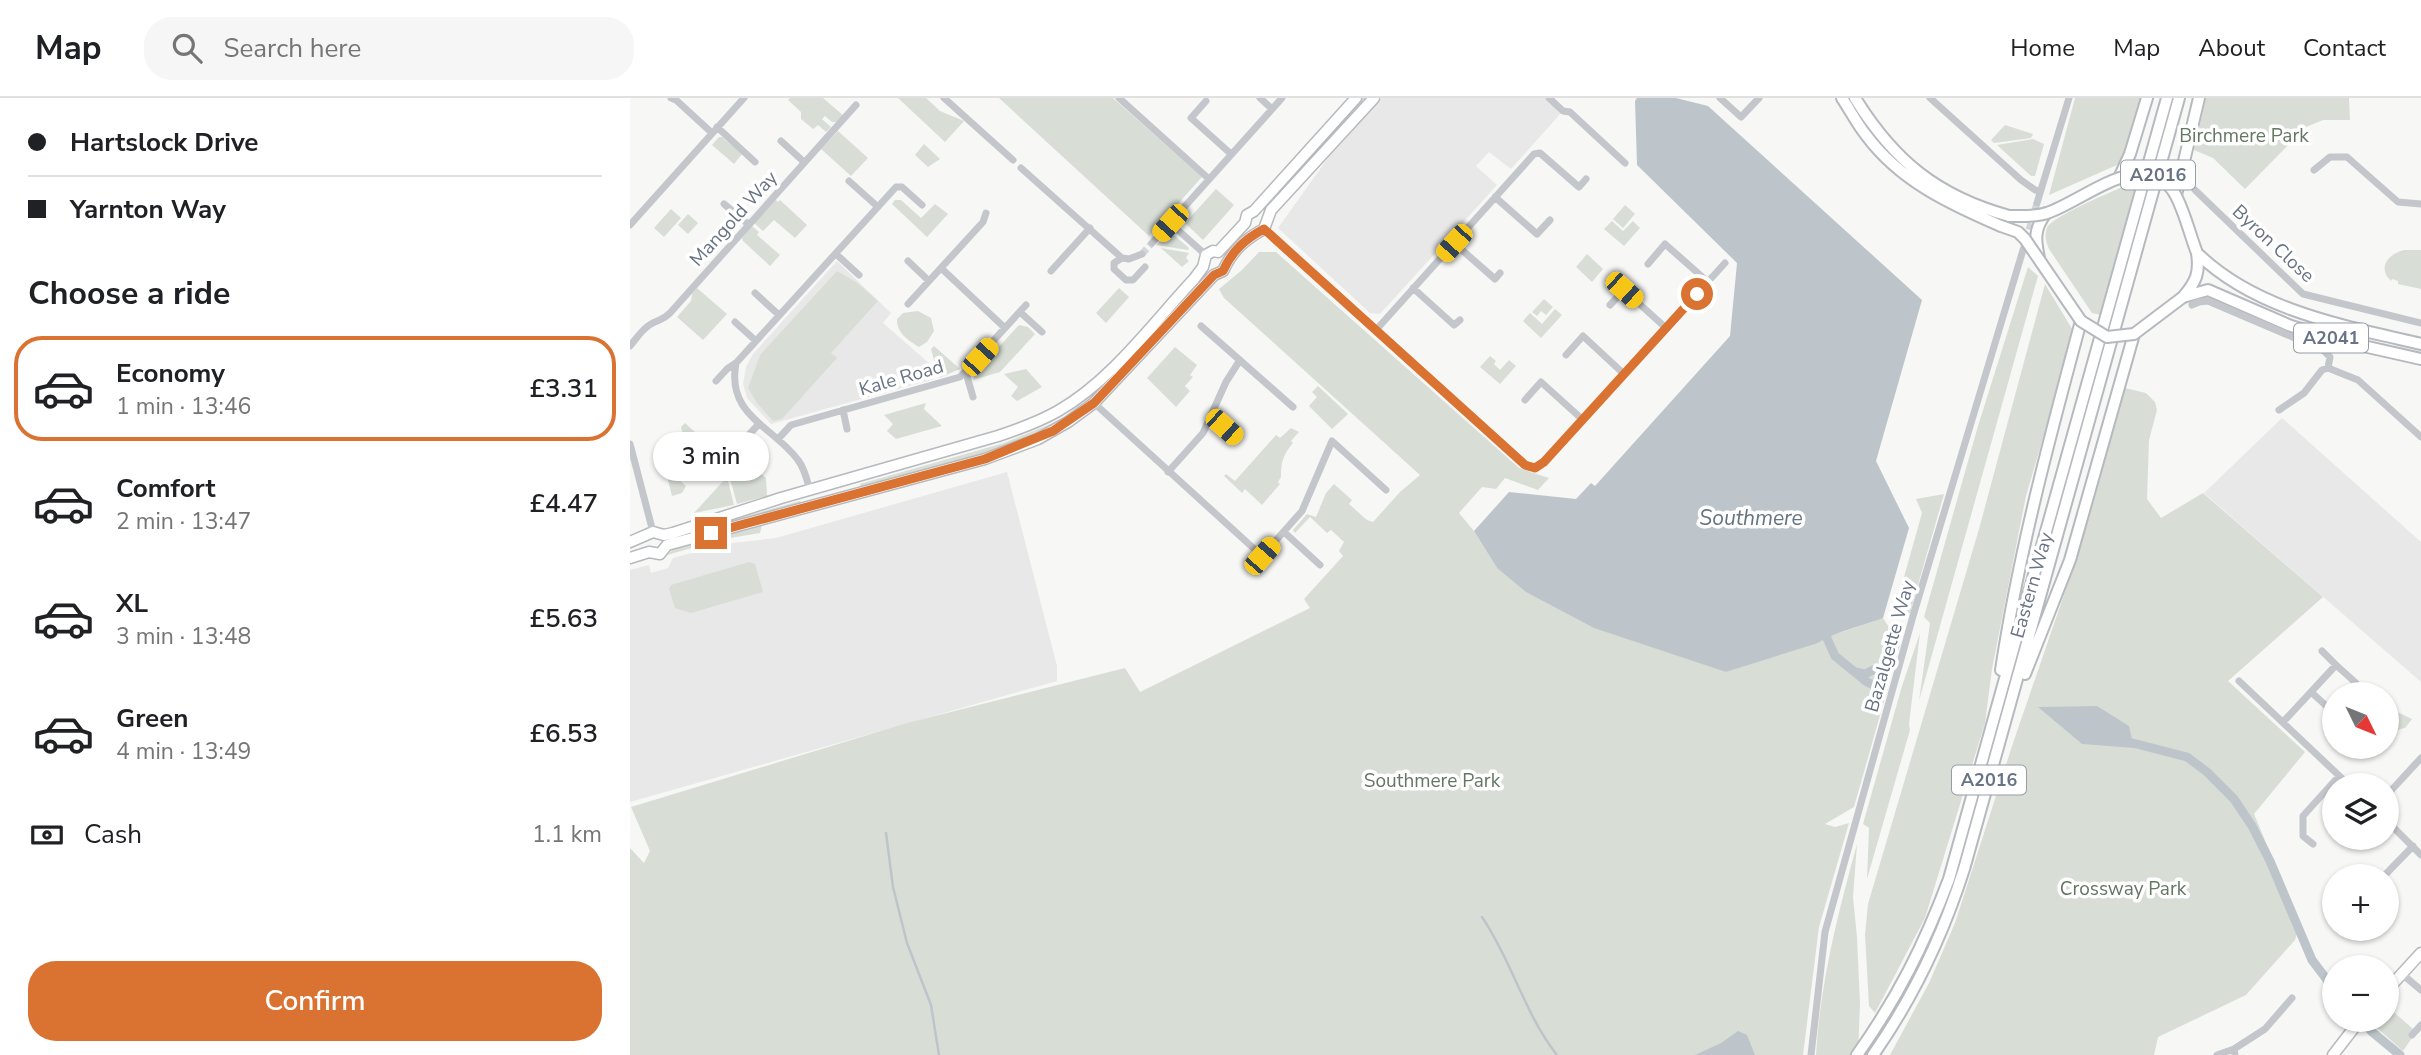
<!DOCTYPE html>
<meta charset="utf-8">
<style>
body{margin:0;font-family:"Nunito Sans",sans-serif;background:#f6f6f6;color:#202124;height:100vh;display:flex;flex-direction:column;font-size:26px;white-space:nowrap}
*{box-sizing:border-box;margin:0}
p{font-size:23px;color:#757577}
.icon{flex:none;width:38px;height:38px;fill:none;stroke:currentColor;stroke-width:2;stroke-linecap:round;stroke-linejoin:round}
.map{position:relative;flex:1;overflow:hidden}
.sheet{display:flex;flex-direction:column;background:#fff;width:630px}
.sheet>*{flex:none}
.top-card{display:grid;align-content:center;height:154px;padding:0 28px;background:#fff}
.needle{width:46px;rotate:133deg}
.buttons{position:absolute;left:1692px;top:584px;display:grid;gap:14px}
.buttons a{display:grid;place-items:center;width:77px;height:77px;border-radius:50%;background:#fff;box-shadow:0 2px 5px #0004;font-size:35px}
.end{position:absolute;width:32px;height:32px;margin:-16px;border:9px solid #da7232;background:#fff;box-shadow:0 0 0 4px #fff}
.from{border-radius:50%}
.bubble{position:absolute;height:49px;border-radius:24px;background:#fff;box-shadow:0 2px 5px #0004;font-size:23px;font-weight:600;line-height:49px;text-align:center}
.car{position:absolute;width:21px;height:42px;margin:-21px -10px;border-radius:9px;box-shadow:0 0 5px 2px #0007;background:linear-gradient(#f5c518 24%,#345 0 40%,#f5c518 0 76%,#345 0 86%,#f5c518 0)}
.top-card b{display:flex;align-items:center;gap:24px;height:66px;font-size:26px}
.top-card b+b{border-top:2px solid #e0e0e0}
.top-card i{width:18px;height:18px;background:#202124}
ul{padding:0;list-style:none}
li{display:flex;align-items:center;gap:21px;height:105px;margin:0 14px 10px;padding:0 14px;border:4px solid transparent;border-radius:28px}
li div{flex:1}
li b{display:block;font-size:26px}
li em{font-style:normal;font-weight:600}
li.active{border-color:#da7232}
li>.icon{width:63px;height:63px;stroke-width:1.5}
h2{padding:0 28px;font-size:32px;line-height:84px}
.pay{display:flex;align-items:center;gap:18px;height:77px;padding:0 28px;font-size:26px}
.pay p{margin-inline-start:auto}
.button{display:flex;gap:14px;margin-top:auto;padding:14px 28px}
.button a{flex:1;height:80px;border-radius:28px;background:#da7232;color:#fff;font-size:28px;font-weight:600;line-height:80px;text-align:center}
header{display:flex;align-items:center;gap:42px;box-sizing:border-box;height:98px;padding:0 35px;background:#fff;border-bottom:2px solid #e0e0e0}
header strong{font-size:33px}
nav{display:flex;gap:38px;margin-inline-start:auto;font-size:24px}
.search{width:490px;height:63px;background:#f6f6f6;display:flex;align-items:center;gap:18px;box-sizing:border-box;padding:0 24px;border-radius:28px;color:#757577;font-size:26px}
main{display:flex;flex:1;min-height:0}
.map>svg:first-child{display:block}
</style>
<header>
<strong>Map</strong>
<div class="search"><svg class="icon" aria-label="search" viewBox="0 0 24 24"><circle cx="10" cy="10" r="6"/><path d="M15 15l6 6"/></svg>Search here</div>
<nav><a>Home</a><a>Map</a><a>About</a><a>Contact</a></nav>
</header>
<main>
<section class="sheet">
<div class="top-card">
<b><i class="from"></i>Hartslock Drive</b>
<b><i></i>Yarnton Way</b>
</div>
<h2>Choose a ride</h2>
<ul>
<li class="active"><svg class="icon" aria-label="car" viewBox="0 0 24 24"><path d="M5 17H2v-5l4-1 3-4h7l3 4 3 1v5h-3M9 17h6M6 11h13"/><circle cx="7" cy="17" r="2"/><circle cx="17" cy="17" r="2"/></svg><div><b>Economy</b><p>1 min · 13:46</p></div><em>£3.31</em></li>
<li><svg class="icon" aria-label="car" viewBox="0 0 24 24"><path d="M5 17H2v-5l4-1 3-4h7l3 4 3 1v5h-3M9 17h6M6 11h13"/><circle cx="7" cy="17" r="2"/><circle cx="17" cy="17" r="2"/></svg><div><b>Comfort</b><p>2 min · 13:47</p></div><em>£4.47</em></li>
<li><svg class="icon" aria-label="car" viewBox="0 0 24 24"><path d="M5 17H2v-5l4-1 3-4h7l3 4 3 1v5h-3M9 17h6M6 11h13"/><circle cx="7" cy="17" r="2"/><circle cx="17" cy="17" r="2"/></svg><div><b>XL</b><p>3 min · 13:48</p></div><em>£5.63</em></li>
<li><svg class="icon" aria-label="car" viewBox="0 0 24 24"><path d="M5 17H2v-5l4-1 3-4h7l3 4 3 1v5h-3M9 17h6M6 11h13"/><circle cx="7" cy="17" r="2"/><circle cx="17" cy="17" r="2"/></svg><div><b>Green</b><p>4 min · 13:49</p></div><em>£6.53</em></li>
</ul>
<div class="pay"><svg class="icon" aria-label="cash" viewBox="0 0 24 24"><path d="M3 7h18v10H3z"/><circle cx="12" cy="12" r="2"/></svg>Cash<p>1.1 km</p></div>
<div class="button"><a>Confirm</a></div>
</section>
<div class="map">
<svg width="1791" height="957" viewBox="0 0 1791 957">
<rect width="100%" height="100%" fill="#f7f7f5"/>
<path fill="#e8e8e8" d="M 752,0 L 915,0 L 931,15 L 881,71 L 859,54 L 846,68 L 867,87 L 750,216 L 740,215 L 648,130 L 698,60 Z
M 207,163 L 261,215 L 253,225 L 300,266 L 304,281 L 141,326 L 117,300 L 113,286 L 116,269 L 123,256 Z
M 1652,320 L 1791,444 L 1791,584 L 1574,395 Z
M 377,374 L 427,568 L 427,583 L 0,704 L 0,472 L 19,467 L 21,475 L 38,470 L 43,460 L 94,446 L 146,440 Z"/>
<path fill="#d8ded6" d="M 160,0 L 193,0 L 214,18 L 208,24 L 202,24 L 195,18 L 192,21 L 201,29 L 196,34 L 188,27 L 183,31 L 171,21 L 171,14 L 158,2 Z
M 268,0 L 296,0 L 310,13 L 334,23 L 315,44 Z
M 369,0 L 483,0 L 572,79 L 519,138 Z
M 731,0 L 738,0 L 637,114 L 632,110 Z
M 1445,0 L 1511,0 L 1495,56 L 1487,67 L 1419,97 Z
M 1576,0 L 1719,0 L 1720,22 L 1693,22 L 1676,29 L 1615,91 L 1583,60 L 1564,52 Z
M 1375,27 L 1403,36 L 1401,40 L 1364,45 L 1361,42 Z
M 208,33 L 238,60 L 221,78 L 191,51 Z
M 89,39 L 92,39 L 112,56 L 104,66 L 82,47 Z
M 1403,41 L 1414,46 L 1405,78 L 1401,78 L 1367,47 Z
M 294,46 L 310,61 L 298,69 L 285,57 Z
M 1499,86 L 1505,89 L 1471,217 L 1462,215 L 1419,151 C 1416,144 1414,138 1417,130 C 1422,118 1484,93 1499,86 Z
M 586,91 L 604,107 L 573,142 L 555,125 Z
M 145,101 L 148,104 L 150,102 L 177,127 L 165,140 L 144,122 L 133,133 L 124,125 Z
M 265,102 L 271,102 L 291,120 L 305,106 L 318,116 L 297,139 L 262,106 Z
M 995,107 L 1005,116 L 993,130 L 983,121 Z
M 41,111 L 51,120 L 34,139 L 24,130 Z
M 58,116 L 68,125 L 58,136 L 48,127 Z
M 982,123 L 993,133 L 1003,123 L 1010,130 L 994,148 L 974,131 Z
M 122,128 L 129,134 L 127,137 L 150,157 L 140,168 L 113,143 L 112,140 Z
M 537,137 L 545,138 L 559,150 L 558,152 L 526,147 Z
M 531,150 L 559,155 L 556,160 L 559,163 L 552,169 Z
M 1774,152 L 1791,152 L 1791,191 L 1768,186 L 1768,183 L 1762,181 L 1761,183 C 1747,170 1758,156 1774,152 Z
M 629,154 L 646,154 L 889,370 L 919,380 L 908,392 L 875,380 L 866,391 L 852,389 L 829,415 L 844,433 L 867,470 L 1096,574 L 1253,520 L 1270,547 L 1224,709 L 1195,726 L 1205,729 L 1219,725 L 1189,829 L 1173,957 L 0,957 L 0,750 L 14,765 L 20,753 L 1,709 L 277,625 L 495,570 L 510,594 L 680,510 L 674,501 L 713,458 L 709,453 L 714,444 L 701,432 L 697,435 L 680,419 L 665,435 L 663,432 L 677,416 L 686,419 L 696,395 L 704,386 L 722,402 L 719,406 L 737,422 L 743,424 L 770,394 L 790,377 L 594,200 L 589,191 L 612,172 Z
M 957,156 L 973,171 L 962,184 L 946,169 Z
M 1398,169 L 1408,178 L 1289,603 L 1300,525 L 1294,519 L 1348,328 Z
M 207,173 L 226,184 L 248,203 L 201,255 L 207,260 L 152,321 L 143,323 L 127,305 L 118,290 L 130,257 Z
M 1415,186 L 1444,234 L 1396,398 L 1362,571 L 1355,625 L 1295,820 L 1245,915 L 1239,908 L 1235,837 L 1238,806 L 1349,431 Z
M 67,190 L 97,216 L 73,242 L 47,219 L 61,203 L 62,196 Z
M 489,190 L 499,199 L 476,225 L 466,215 Z
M 914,201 L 923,209 L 916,217 L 911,213 L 907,218 L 902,214 Z
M 925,211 L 932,217 L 911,240 L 893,223 L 900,215 L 912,226 Z
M 288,213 L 301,220 L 304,233 L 297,244 L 289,249 C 278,242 267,236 267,221 L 273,215 Z
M 389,227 L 398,229 L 405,236 L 370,274 L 343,282 L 346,274 Z
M 304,248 L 330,271 L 309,280 L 301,251 Z
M 545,249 L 567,267 L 560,277 L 563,279 L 555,288 L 560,293 L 546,309 L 517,280 Z
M 860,258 L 866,263 L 864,266 L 870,272 L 879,262 L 886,268 L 870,286 L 850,269 Z
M 396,271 L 412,289 L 387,303 L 381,298 L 388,289 L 374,276 Z
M 688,288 L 718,316 L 702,331 L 679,308 L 687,299 L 682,294 Z
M 1495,290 L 1516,295 L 1525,304 L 1527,312 L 1519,342 L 1517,401 L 1531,420 L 1573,395 L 1693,499 L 1598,583 L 1675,654 L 1624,716 L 1670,826 L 1665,842 L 1616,897 L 1528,939 L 1524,957 L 1260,957 L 1299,885 L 1325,825 L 1384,642 L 1448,456 Z
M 296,305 L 294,311 L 312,328 L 266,341 L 257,333 L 263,326 L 254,317 Z
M 433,321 C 379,358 295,373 231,392 L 230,386 L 374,345 Z
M 55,325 L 86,353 L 73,367 L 59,354 L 51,362 L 48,348 L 54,340 L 51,329 Z
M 661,330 L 669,334 L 661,343 L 663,345 C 653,357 651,364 651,379 L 648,384 L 650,386 L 632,407 L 615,391 L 612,395 L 594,378 L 596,376 L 605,383 L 646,337 L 650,340 Z
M 44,350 L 49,364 L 40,374 L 56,388 L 52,395 L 42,398 L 33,362 Z
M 106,370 L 119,382 L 128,373 L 136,380 L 137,398 L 107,406 L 99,377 Z
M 97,379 L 104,407 L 64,415 Z
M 1314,396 L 1280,515 L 1263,518 L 1292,415 L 1286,401 Z
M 170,403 L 173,406 L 72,434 L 72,430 Z
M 132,427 L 130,435 L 94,441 L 37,457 L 45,450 Z
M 119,464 L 125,466 L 133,494 L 61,515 L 45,510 L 39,491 L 41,487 Z
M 1290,535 L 1279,626 L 1280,632 L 1237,781 L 1239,730 L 1233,726 L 1272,588 Z
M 1757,609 L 1782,621 L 1775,630 L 1767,632 L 1757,623 Z
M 1227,746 L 1223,799 L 1227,839 L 1230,906 L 1228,957 L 1186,957 C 1190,885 1208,815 1227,746 Z
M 1757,908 L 1783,931 L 1779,936 L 1782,940 L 1773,953 L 1738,922 L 1757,922 Z"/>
<path fill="#bdc5cb" d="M 1007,0 L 1046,0 L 1078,8 L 1292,202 L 1246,363 L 1279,430 L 1253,520 C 1237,526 1200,536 1188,545 L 1096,574 L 964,530 L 896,494 L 867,470 L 844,433 L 879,394 L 946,401 L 961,385 L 965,388 L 1100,238 L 1107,165 L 1007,67 L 1005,3 Z
M 1467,608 L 1499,628 L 1504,650 L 1452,646 L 1408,609 Z
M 1108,933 L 1117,937 L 1125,957 L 1065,957 L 1091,945 Z"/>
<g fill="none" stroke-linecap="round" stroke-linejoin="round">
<path stroke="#bdc5cb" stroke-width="2.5" d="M 256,735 L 263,789 L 277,845 L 301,907 L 309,957
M 852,819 C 882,863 894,915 927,957"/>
<path stroke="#bdc5cb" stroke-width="9" d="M 1196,538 L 1205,558 L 1237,584 L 1248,589
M 1227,574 L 1235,576 L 1258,565 L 1264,567
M 1495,643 L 1557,659 L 1577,674 L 1604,701 L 1622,728 L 1640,763 L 1682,862 L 1704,891
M 1732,922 L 1741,933 L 1770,957"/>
<path stroke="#d3d6d9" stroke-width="7" stroke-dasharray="7 3.5" stroke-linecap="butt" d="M 1393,152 L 1407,105
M 512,156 L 522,145"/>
<g stroke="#b6b9be" stroke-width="13">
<path id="secondary" d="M 0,444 L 23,434 L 34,437 L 43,435 L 151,400 L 368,338 C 389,331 409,324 428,313 C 481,283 523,225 564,181 L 573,169 L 576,157 L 583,153 L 588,154 L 615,125 L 617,117 L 624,113 L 726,0
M 0,460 L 19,454 L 30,456 L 37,447 L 355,361 L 408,341 L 438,324 L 464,305 L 584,177 L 593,173 C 602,153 615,141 634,131 L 641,112 L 744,0
M 1757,892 L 1791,855
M 1703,957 L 1730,922"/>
</g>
<g stroke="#b6b9be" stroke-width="14">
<path id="primary" d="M 1212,0 C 1220,12 1227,26 1236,37 C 1270,83 1320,106 1371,128
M 1225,0 C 1264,63 1307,98 1379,118
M 1489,80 L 1500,56 L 1517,0
M 1546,97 L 1569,0
M 1567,155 C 1625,212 1714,228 1791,246
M 1409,160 C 1405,141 1404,131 1416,115
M 1553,199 L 1578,192 L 1661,228 L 1711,243 L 1791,261
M 1553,199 C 1566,184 1570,175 1567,155
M 1371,572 C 1389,453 1420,338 1451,223
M 1395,576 L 1440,462 L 1504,236
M 1227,957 C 1268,899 1294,847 1319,781 L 1537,0
M 1243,957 C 1283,900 1313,837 1334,771 L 1549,0"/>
</g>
<path stroke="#c3c6ca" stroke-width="7" d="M 41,0 L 46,2 L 82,35
M 314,0 L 383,62
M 489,0 L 579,81
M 630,0 L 642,11
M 919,0 L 933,13 L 940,14 L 995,65
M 1090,0 L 1111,19 L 1129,0
M 1300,0 L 1391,82 L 1405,92 L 1410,93
M 576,3 L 561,20 L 601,56
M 87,29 L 125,64
M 151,43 L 174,64
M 391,70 L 492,160 L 499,161 L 512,156
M 1684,72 L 1700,59 L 1717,59 L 1768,104 L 1791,106
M 219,83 L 248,109
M 1565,92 L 1673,196 L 1791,225
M 865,99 L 907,136 L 920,122
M 1407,105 L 1439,0
M 94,106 L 118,126
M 540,125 L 576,157
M 0,127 L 114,0
M 634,131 L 896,367 L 905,370 L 914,364 L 1095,165
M 522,145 L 652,0
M 824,145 L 865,181 L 870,175
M 206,156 L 229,177
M 492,160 L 484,165 L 484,171 L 496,182 L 503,182 L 515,169
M 278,163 L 299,183
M 1018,166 L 1035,146 L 1078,184
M 311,170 L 375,230
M 421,173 L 460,130
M 783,190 L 824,227 L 830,222
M 125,195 L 149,217
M 278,206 L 353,124 L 356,115
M 980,207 L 994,192 L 1036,230
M 1562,207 L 1569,204 L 1578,203 L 1693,252 L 1700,259 L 1698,270
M 390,214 L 412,234
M 105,224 L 126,243
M 571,228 L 663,309
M 746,232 L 904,56 L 910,55 L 949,89 L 956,81
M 0,248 C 6,241 12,231 21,226 C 30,221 32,223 40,215 L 226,7
M 936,257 L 953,238 L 994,276
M 1698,270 L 1728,282 L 1791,339
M 336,275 L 343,299
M 86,283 L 97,271 L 106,265
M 895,302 L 911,284 L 953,322
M 464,305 L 632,458 L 672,413 L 702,343 L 756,392
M 213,312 L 217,331
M 1649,312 L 1674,295 L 1692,272 L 1698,270
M 581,318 L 607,341
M 148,341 L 161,327 L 330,279 L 396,207
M 0,346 L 23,434
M 538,374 L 573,335 L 596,284 L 610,262
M 95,375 L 94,363 L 128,327
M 180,393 C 177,382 175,371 168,362 C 143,328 96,318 106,265 L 266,89 L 272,89 L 292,107
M 654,434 L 690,467
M 1706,567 L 1726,585
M 1609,583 L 1720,688
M 1681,594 L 1703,614
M 1653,624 L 1706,567 L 1692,553
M 1757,697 L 1791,660
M 1757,723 L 1791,757
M 1683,746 L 1673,738 L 1673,718 L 1709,678
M 1753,779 L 1783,748
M 1719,831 L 1723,835
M 1772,876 L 1791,892
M 1782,937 L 1791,927
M 1181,957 L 1195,834 L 1283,518 L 1393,152
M 1587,957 L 1604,951
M 1605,957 L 1604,951 L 1635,931 L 1662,900"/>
<use href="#secondary" stroke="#fff" stroke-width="10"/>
<use href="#primary" stroke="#fff" stroke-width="10"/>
<g stroke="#b6b9be" stroke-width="14" stroke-linecap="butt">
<path id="primary-bridge" d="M 1379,118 C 1391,118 1405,119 1417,115 C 1454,103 1518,44 1546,98 C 1555,115 1560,137 1567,155
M 1371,128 L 1388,134 L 1395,141 L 1451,223 L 1477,239 L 1504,236 L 1553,199"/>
</g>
<use href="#primary-bridge" stroke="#fff" stroke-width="10"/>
</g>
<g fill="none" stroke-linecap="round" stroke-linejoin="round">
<path stroke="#da7232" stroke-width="9" d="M 81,435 L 355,361 L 423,333 L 464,305 L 584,177 L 593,173 C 602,153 615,141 634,131 L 895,367 L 905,370 L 914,364 L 1067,196"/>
</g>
<g text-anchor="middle" stroke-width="7" stroke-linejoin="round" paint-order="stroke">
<g fill="#fff" stroke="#959da9" stroke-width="2">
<rect x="1491" y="62.5" width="74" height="29" rx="5"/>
<rect x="1664" y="225.5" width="74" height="29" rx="5"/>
<rect x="1322" y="667.5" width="74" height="29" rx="5"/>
</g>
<g font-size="18" font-weight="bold" fill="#687384">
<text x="1528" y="83">A2016</text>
<text x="1701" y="246">A2041</text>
<text x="1359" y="688">A2016</text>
</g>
<g font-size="19" fill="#647763" stroke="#fff">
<text x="1614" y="44">Birchmere Park</text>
<text x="802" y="689">Southmere Park</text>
<text x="1493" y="797">Crossway Park</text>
</g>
<g font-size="19" fill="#687384" stroke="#fff">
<text transform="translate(103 120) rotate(-48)" y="7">Mangold Way</text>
<text transform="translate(1644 145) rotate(43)" y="7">Byron Close</text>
<text transform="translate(271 279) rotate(-16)" y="7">Kale Road</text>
<text transform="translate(1401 487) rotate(-74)" y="7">Eastern Way</text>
<text transform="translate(1259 548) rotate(-74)" y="7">Bazalgette Way</text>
</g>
<g font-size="21" font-style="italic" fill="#647480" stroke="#fff">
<text x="1121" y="427">Southmere</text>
</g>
</g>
</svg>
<div class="buttons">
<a><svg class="needle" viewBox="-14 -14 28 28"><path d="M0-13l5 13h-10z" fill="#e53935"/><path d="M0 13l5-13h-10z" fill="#757577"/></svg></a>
<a><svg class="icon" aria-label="layers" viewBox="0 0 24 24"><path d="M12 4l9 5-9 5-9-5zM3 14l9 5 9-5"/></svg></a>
<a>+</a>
<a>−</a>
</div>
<i class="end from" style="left:1067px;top:196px"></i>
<i class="end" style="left:81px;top:435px"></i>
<div class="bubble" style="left:23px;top:334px;width:116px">3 min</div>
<i class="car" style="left:540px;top:125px;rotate:222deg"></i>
<i class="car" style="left:824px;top:145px;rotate:222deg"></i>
<i class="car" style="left:994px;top:192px;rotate:132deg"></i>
<i class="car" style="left:350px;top:259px;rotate:42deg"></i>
<i class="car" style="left:594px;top:329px;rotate:132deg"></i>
<i class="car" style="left:632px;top:458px;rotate:41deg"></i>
</div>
</main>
